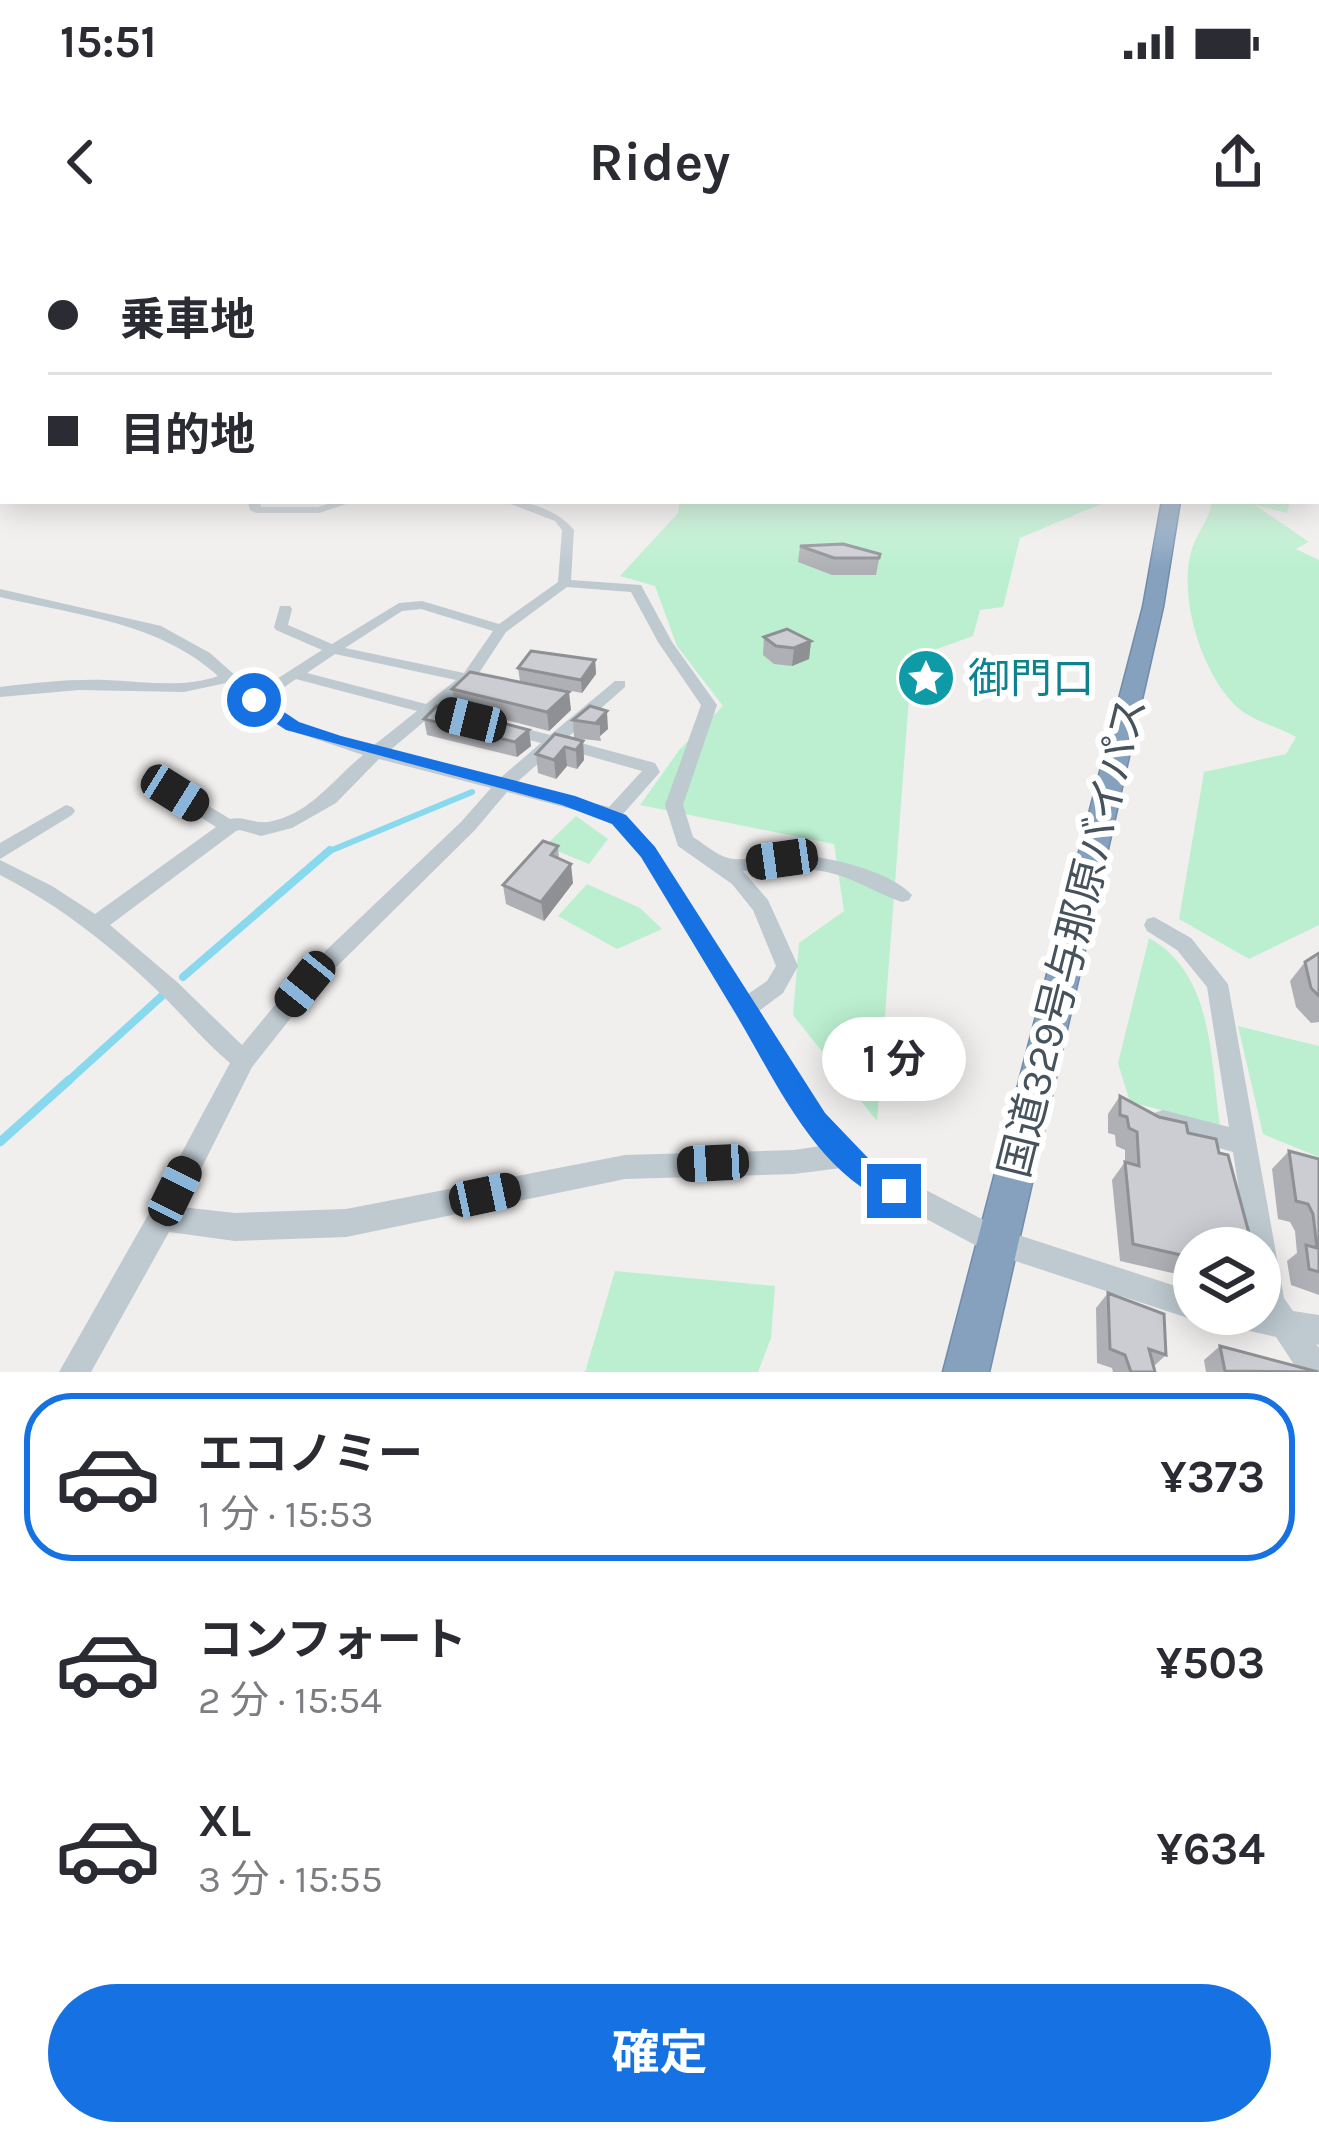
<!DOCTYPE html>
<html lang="ja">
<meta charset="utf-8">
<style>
body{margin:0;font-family:Karla,"Noto Sans JP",sans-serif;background:#f7f7f7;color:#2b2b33;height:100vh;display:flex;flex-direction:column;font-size:45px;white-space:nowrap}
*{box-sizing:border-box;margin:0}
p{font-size:39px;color:#7c7c81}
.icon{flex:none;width:66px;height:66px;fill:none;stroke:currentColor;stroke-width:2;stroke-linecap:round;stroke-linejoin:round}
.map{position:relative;height:1132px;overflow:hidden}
.side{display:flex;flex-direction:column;background:#fff;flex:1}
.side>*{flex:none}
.guide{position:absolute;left:0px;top:0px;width:1320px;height:264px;box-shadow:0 6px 30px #0003;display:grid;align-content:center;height:264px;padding:0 48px;background:#fff}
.fabs{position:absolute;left:1173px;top:987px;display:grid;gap:24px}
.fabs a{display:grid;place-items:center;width:108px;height:108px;border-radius:50%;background:#fff;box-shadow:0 6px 30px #0003;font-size:60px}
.end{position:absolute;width:54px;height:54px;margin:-27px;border:15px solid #1672e2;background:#fff;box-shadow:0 0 0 6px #fff}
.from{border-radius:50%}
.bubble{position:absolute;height:84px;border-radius:42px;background:#fff;box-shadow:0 6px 30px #0003;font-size:39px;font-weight:700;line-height:84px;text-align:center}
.car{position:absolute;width:36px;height:72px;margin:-36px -18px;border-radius:15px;box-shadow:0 0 9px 3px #0007;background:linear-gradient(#222 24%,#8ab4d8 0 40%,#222 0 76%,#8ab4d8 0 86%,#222 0)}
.guide b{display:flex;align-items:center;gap:42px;height:114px;font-size:45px}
.guide b+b{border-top:3px solid #e1e1e2}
.guide i{width:30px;height:30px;background:#2b2b33}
ul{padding:21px 0 0;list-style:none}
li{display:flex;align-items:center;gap:36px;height:168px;margin:0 24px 18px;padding:0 24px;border:6px solid transparent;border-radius:48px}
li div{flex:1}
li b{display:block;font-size:45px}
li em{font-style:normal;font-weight:700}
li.active{border-color:#1672e2}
li>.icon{width:108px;height:108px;stroke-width:1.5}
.primary-button{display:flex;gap:24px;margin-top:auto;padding:24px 48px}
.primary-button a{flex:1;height:138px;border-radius:72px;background:#1672e2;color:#fff;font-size:48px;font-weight:700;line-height:138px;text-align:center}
.status{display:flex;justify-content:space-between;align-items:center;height:84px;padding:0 60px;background:#fff;direction:ltr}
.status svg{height:33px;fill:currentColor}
header{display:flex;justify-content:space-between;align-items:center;height:156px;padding:0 48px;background:#fff;font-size:54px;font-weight:700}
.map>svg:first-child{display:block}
</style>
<div class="status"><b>15:51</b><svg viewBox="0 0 49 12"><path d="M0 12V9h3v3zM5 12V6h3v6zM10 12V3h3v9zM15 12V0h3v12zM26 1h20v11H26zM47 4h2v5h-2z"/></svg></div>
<header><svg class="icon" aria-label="back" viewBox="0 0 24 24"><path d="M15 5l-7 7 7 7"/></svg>Ridey<svg class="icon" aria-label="share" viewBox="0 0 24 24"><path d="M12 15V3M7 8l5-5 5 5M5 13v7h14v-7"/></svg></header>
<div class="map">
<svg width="1319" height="1132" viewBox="0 0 1319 1132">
<rect width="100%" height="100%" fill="#f1eeee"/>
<path fill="#bbefcf" d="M 680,261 L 1108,261 L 1020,298 L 1003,367 L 980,370 L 973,396 L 912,418 L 877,881 L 793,775 L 799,703 L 844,671 L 834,604 L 640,565 L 680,509 L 723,466 L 677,406 L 655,346 L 620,336 L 678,273 Z
M 1212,261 L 1290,261 L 1287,273 L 1255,265 L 1309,302 L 1296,309 L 1319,320 L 1319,685 L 1249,719 L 1179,679 L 1204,532 L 1286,514 L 1296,497 C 1278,487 1253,481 1238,468 C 1201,435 1175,350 1194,303 C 1201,287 1209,280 1212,261 Z
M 576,576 L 608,599 L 589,624 L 545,606 Z
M 587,644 L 640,668 L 662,689 L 617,709 L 558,676 Z
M 1149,698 C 1214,734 1210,819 1220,885 L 1130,862 L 1118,823 Z
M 1238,786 L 1319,806 L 1319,917 L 1263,894 Z
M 615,1031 L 775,1046 L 771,1098 L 758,1132 L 585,1132 Z"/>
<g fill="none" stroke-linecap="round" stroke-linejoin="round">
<path stroke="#88d9ed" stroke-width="6" d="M 325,613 L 472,552"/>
<path stroke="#88d9ed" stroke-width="8" d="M 183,737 L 330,610
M 66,843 L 163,755"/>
<path stroke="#88d9ed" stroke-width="9" d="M 0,902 L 69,840"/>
<g stroke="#708caa" stroke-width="3">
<path id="highway" d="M 1162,261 L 1180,261 L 1163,367 L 989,1132 L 943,1132 L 1143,367 Z"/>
</g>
<path fill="#bec9d0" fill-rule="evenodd" d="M 3,214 L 3,220 L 0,221 L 0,215 Z
M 248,261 L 260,261 L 261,267 L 318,267 L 337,261 L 355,261 L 319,273 L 256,273 L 250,270 Z
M 503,261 C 529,261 558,270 574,290 L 571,340 L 641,345 L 672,402 L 717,465 L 683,565 L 693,597 C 703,603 714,613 725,617 C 739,623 765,615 781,614 C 815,613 889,629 912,655 L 909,660 L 902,662 C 884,656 867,646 849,639 C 814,625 779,627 743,631 L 768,660 L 798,726 L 783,753 L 759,771 L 825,874 L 868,920 L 1003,990 L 1194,1052 L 1194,1074 L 1205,1074 L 1204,1076 L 1194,1080 L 988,1012 L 850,938 L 841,928 L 794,934 L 625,939 L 346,997 L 235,1001 L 169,992 L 91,1132 L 59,1132 L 152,968 L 230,823 C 206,803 186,779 164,757 C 115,709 61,666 0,635 L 0,620 L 52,646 L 95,674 L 216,587 L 169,557 L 166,553 L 169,549 L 181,549 L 230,579 C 244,576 255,584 268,582 C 310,575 333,539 363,515 L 286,489 L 248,463 L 226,443 L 184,452 L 79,450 L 0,457 L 0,447 C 35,443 70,439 105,440 C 142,441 182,449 218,436 C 159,382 75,375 0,357 L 0,349 L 161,386 L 210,413 L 255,453 L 322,410 L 276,390 L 274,387 L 280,366 L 290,366 L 292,369 L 288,385 L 332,404 L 399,363 L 422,361 L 499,384 L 558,342 L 562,290 L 555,281 ZM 567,347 L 631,352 L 658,402 L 701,465 L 665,565 L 678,606 L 732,644 L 753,670 L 776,726 L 767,741 L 748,754 L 655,607 L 623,574 L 660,532 L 655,523 L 566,499 L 625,447 L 625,441 L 615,441 L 550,495 L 508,484 L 502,485 L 500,489 L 502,493 L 541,503 L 499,539 L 389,511 L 432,475 L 441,474 L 441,468 L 471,443 L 477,442 L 480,439 L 477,436 L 506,392 ZM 421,369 L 493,391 L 464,433 L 345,408 L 402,371 ZM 335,414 L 456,440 L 426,464 L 307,433 ZM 296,439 L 417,471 L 373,506 L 298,483 L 265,460 ZM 557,507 L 642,531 L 609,567 L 516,543 ZM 379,519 L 491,548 L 461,582 L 297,738 L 242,805 L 177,742 L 110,685 L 236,591 L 240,590 L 261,596 L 292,588 L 336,563 ZM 507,552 L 594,575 L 613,583 L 641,617 L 807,890 L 821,906 L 794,910 L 625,915 L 346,969 L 235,973 L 182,967 L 252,827 L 313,750 L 475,590 Z
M 66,565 L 72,567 L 75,571 L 72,575 L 0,619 L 0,603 Z
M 1154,677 L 1191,698 L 1228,744 L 1284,1058 L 1293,1071 L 1319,1075 L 1319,1105 L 1316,1104 L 1319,1108 L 1319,1132 L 1299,1132 L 1276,1097 L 1218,1084 L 1213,1074 L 1260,1074 L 1260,1008 L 1248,1008 L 1233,912 L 1163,892 L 1154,889 L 1151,881 L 1154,873 L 1163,870 L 1229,887 L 1207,747 L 1177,710 L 1147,691 L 1144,685 L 1147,679 Z"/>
<use href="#highway" fill="#85a1be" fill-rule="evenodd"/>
</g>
<path fill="#afb0b5" d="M 800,306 L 880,314 L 876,335 L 832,335 L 798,322 Z
M 764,397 L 811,401 L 809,419 L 792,426 L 774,424 L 763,415 Z
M 595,420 L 596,434 L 582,453 L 520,441 L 518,428 Z
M 452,449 L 571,470 L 549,491 L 456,467 Z
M 590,466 L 608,489 L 600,496 L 601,501 L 574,498 L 573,480 Z
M 424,479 L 531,506 L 517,517 L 427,495 Z
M 583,501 L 584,520 L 577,529 L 567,526 L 556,539 L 538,533 L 536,514 Z
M 558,606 L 559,619 L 573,643 L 544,681 L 506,664 L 503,645 Z
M 1319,713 L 1319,782 L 1311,783 L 1296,767 L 1290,741 L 1305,722 Z
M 1120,856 L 1194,1008 L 1194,1038 L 1120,1021 L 1112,940 L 1125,922 L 1125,910 L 1116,906 L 1115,895 L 1108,893 L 1108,874 Z
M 1289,911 L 1319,919 L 1319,1055 L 1291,1045 L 1287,1021 L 1297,1013 L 1295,991 L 1290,982 L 1278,979 L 1272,929 Z
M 1108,1053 L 1166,1115 L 1154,1126 L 1155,1132 L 1113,1132 L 1112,1128 L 1097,1123 L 1096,1068 Z
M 1220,1106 L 1318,1132 L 1206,1132 L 1204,1120 Z"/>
<path fill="#8e9094" d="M 811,401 L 809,419 L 792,426 L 794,408 Z
M 595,420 L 596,434 L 582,453 L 581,440 Z
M 569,452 L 571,470 L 549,491 L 547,472 Z
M 607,471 L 608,489 L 600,496 L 600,484 L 596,483 Z
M 529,490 L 531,506 L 517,517 L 515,502 Z
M 583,501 L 584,520 L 577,529 L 576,510 Z
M 565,507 L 567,526 L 556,539 L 554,520 Z
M 571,624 L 573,643 L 544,681 L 541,662 Z"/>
<path fill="#cbcdd3" stroke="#8e9094" stroke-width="3" d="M 843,304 L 880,314 L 879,318 L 834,318 L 800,306 Z
M 787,389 L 811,401 L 794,408 L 776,406 L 764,397 Z
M 531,411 L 595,420 L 581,440 L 518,428 Z
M 470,432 L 569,452 L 547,472 L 452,449 Z
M 437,466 L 529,490 L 515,502 L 424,479 Z
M 590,466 L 607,471 L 596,483 L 600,484 L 573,480 Z
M 555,494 L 583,501 L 576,510 L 565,507 L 554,520 L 536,514 Z
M 543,601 L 558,606 L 551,615 L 571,624 L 541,662 L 503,645 Z
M 1319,713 L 1319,756 L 1311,748 L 1305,722 Z
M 1120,856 L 1159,877 L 1186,883 L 1188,893 L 1216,899 L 1219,913 L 1228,915 L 1253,1008 L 1194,1008 L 1194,1018 L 1133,1004 L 1125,922 L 1139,926 L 1137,892 L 1129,888 L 1127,877 L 1120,875 Z
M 1289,911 L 1319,919 L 1319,1032 L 1309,1029 L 1306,1005 L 1317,1008 L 1313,974 L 1308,964 L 1296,961 Z
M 1108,1053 L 1164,1074 L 1166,1115 L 1149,1109 L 1155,1132 L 1131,1132 L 1125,1115 L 1110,1109 Z
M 1220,1106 L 1318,1132 L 1225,1131 Z"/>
<linearGradient id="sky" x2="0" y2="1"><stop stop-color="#81c3ea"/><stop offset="0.52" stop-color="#f9f7f7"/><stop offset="1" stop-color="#f9f7f7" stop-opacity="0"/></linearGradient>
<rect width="1319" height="329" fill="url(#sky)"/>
<path fill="#1672e2" d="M 247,456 L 260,456 L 299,482 L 341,496 L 575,556 L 626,575 L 655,607 L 825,873 L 869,919 L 904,941 L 908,951 L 904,961 L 894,965 C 816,934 777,843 737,776 C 705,723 673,670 641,617 L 612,584 L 562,565 L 286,490 L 247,464 Z"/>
<defs>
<g id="sight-disc" transform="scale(3)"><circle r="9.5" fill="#0f9aa8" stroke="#fff"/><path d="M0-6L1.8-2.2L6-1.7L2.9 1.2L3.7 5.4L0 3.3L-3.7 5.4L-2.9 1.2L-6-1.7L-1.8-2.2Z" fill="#fff"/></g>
</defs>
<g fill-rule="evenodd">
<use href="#sight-disc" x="926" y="438"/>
</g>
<g text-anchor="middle" stroke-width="12" stroke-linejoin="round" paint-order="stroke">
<g font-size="42" fill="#0d838f" stroke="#fff" text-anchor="start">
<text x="968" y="453">御門口</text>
</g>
<g font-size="42" fill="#46525c" stroke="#fff">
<text transform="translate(1072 697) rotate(-76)" y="15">国道329号与那原バイパス</text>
</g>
</g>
</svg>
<div class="fabs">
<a><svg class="icon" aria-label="layers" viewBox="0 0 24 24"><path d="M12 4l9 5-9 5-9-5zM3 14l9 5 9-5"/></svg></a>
</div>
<i class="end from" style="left:254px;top:460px"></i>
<i class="end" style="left:894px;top:951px"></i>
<div class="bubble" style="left:822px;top:777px;width:144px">1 分</div>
<i class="car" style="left:471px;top:480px;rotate:284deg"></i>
<i class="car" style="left:175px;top:553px;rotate:122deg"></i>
<i class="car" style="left:782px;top:619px;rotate:262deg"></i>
<i class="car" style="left:305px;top:744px;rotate:219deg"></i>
<i class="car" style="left:713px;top:923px;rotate:267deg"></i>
<i class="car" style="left:175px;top:951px;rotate:26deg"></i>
<i class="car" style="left:485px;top:955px;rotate:78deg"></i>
<div class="guide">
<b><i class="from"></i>乗車地</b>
<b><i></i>目的地</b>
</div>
</div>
<section class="side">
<ul>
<li class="active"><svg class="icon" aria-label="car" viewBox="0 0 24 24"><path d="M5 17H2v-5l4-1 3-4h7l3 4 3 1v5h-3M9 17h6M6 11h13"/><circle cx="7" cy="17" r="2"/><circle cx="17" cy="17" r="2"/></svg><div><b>エコノミー</b><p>1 分 · 15:53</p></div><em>¥373</em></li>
<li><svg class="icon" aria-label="car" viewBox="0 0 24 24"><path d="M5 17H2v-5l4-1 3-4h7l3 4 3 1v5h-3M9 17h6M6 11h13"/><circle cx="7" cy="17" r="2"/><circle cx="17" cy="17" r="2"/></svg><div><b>コンフォート</b><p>2 分 · 15:54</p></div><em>¥503</em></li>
<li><svg class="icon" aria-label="car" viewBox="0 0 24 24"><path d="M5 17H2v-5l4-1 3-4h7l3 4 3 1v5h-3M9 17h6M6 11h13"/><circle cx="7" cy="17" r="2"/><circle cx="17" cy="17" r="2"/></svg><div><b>XL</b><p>3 分 · 15:55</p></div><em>¥634</em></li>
</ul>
<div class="primary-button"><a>確定</a></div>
</section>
